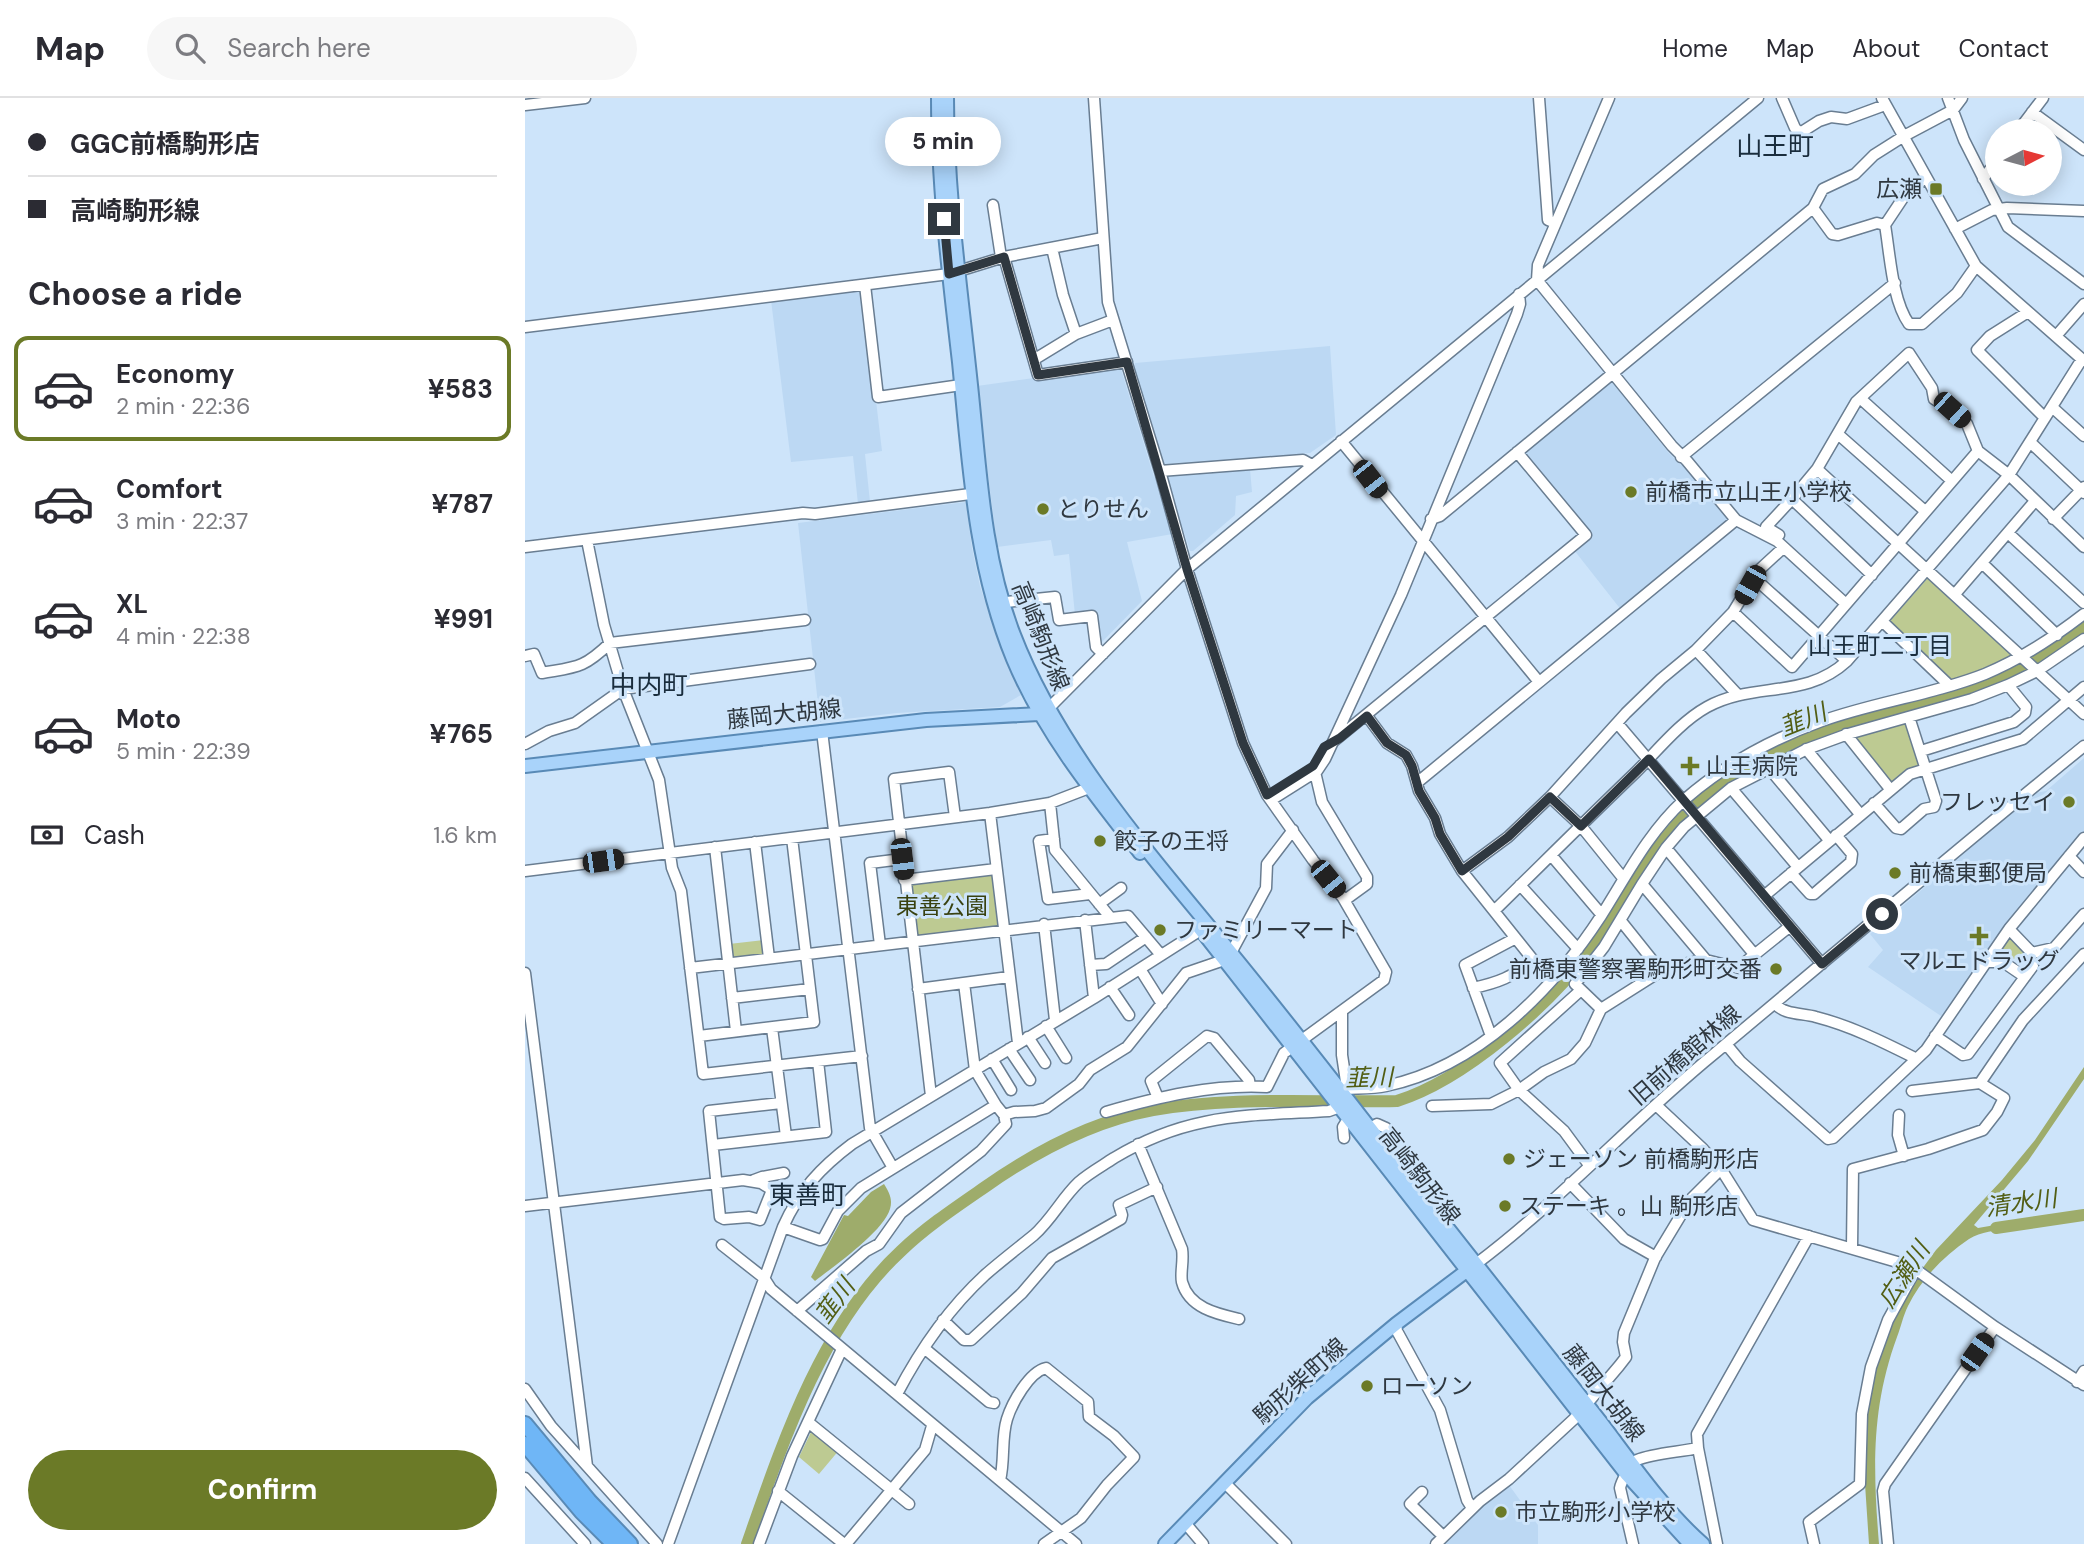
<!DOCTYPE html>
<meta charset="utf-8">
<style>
body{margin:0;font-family:"DM Sans","Noto Sans JP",sans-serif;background:#f7f7f7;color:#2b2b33;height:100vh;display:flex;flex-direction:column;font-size:26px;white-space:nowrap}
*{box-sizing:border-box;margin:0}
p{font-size:23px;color:#7c7c81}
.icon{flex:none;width:38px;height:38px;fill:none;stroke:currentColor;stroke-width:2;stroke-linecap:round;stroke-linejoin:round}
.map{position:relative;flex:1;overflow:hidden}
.panel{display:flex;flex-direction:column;background:#fff;width:525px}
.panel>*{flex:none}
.banner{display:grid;align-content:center;height:154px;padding:0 28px;background:#fff}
.needle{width:46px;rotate:84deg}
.controls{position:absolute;left:1460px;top:21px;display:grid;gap:14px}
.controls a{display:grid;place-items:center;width:77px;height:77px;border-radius:50%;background:#fff;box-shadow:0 4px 18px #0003;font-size:35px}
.end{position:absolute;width:32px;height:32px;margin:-16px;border:9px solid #2f3840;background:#fff;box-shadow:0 0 0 4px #fff}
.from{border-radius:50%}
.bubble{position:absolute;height:49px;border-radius:24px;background:#fff;box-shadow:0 4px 18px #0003;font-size:23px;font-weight:700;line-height:49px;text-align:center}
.car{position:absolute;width:21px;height:42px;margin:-21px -10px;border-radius:9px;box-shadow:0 0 5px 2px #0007;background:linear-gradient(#222 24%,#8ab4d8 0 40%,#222 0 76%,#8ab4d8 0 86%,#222 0)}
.banner b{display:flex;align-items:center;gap:24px;height:66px;font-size:26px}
.banner b+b{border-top:2px solid #e1e1e2}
.banner i{width:18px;height:18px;background:#2b2b33}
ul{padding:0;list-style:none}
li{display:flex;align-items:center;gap:21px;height:105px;margin:0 14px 10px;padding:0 14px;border:4px solid transparent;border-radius:14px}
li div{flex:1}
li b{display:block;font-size:26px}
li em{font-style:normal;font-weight:700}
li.on{border-color:#6b7a27}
li>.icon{width:63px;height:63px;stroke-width:1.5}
h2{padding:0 28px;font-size:32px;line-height:84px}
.pay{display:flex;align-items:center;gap:18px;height:77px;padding:0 28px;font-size:26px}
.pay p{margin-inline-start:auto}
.cta{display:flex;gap:14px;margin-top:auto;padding:14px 28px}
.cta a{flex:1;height:80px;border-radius:42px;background:#6b7a27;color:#fff;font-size:28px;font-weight:700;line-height:80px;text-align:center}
header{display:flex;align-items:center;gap:42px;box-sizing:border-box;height:98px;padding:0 35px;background:#fff;border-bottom:2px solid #e1e1e2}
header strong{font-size:33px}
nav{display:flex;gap:38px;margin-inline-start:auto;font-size:24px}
.search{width:490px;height:63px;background:#f7f7f7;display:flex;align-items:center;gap:18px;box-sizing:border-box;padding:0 24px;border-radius:38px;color:#7c7c81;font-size:26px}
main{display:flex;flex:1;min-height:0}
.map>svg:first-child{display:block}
</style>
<header>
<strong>Map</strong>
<div class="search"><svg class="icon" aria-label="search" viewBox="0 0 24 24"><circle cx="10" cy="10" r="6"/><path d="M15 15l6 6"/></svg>Search here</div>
<nav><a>Home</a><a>Map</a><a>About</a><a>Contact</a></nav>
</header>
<main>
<section class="panel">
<div class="banner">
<b><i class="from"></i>GGC前橋駒形店</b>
<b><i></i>高崎駒形線</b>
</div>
<h2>Choose a ride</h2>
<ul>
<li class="on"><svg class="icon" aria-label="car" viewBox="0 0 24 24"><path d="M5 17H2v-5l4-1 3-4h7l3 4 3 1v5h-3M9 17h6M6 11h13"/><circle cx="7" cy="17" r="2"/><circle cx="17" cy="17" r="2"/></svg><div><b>Economy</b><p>2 min · 22:36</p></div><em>¥583</em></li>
<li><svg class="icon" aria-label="car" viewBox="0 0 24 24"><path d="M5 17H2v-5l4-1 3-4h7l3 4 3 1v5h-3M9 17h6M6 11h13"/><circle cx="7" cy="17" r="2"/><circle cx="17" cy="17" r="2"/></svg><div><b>Comfort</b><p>3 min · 22:37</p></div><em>¥787</em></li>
<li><svg class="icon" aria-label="car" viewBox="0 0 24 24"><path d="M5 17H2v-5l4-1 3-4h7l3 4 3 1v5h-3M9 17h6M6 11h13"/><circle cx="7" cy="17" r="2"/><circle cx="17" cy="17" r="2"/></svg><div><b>XL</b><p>4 min · 22:38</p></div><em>¥991</em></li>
<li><svg class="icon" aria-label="car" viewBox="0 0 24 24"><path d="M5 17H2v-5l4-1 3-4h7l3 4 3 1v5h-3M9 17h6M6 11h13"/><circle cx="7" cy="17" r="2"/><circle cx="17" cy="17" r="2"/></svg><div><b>Moto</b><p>5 min · 22:39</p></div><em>¥765</em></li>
</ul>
<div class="pay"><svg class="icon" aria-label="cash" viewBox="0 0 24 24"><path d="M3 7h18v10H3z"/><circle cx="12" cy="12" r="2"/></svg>Cash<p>1.6 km</p></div>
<div class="cta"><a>Confirm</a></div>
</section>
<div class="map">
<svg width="1559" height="1446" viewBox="0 0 1559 1446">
<rect width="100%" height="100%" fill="#cde4fa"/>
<path fill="#bcd8f3" d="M 335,191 L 338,194 L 357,353 L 340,356 L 345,404 L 333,406 L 328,358 L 266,364 L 246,202 Z
M 805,248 L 811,337 L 785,355 L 638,369 L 609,270 L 610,265 Z
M 595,268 L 629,379 L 725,371 L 727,394 L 711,398 L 710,417 L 668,453 L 665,453 L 659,434 L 602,444 L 617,503 L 575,546 L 570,514 L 550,517 L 544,456 L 529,458 L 526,442 L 472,449 L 452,288 Z
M 1085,281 L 1143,354 L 1156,367 L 1159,364 L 1206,421 L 1097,513 L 1049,452 L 1065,439 L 997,353 Z
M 441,404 L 447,450 L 455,488 L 470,534 L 496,597 L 475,609 L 372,615 L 295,624 L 273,425 Z
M 1559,660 L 1559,736 L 1419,920 L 1343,869 L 1358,852 L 1345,836 L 1510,695 L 1521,693 Z
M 984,1387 L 1013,1427 L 1013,1446 L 916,1446 L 959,1402 Z"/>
<path fill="#bdca92" d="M 1407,480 L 1488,556 L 1488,560 L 1427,583 L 1366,528 L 1365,523 L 1402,481 Z
M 1380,624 L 1384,626 L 1397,667 L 1368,685 L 1364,685 L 1328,641 L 1330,637 Z
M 465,775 L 469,778 L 475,827 L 391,838 L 385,788 L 387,784 Z
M 1482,838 L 1486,838 L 1507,859 L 1470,862 L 1468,859 Z
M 239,842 L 239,856 L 206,860 L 204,846 Z
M 288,1330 L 315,1351 L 294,1376 L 274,1359 Z"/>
<path fill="#9eac6b" d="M 1559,969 L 1559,981 L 1503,1063 L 1449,1127 L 1453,1130 L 1476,1126 L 1484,1128 C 1471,1134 1456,1133 1444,1141 C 1419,1158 1396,1181 1383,1208 C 1378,1218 1376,1229 1372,1239 C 1346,1310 1348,1372 1354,1446 L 1344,1446 L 1339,1371 L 1341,1322 L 1347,1282 L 1358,1249 L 1383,1190 L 1411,1152 L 1477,1082 L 1510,1042 Z
M 359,1086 C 364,1094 368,1101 365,1111 C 358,1134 309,1168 290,1183 L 286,1179 L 319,1117 L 323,1118 L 346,1094 Z"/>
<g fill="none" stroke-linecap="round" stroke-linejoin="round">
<path stroke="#9eac6b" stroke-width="12" d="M 1471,1130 L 1559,1117
M 222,1446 C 257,1346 296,1227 376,1153 C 401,1129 431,1109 460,1089 C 510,1054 568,1023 628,1012 C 708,998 791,1005 872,1003 C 939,982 1025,907 1066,851 C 1109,790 1134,732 1196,685 C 1266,632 1356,620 1438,594 C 1482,580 1522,557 1559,529"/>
<g stroke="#697d91" stroke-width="13">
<path id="minor" d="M 569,0 L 583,204 L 635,373 L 662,471 L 718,645 L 742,697 L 788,762 L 818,800 L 861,874 L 859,882 L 759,955 L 742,989 C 688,986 633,999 581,1014
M 1014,0 L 1023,122 L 1030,125
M 1084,0 L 1013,167 L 1012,182 L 1147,348 L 1162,363 L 1211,422 L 1252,443 L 1321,506
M 1257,0 L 1270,30 L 1275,35 L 1294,23 L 1306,19 L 1322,21 L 1360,7
M 1357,0 L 1451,168 L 1559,263
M 1423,0 L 1439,42 L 1483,129 L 1559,186
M 0,7 L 60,0
M 1507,14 L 1559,52
M 1493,33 L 1518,0
M 1401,79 L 1380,97 L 1360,127 C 1365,156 1367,202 1384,226 L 1397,226 L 1432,195 L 1451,168
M 1458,81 L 1472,62
M 468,107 L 476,159
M 1288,110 L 1307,136 L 1313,137 L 1352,125 L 1360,127
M 1430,131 L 1467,112 L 1482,110 L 1559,113
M 527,150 L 538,197 L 551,236
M 479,159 L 513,277 L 602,264
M 340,187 L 353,299 L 436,287
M 1503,214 L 1465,238 L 1452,252 L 1520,320
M 0,229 L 424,176 L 479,159 L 578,140
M 1531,238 L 1559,206
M 510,261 L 551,236 L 588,222
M 1336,301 L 1427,383
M 1527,309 L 1559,338
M 1314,337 L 1400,413
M 816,343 L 1014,584
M 1505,344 L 1559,395
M 1156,359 L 1370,185
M 1292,371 L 1559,616
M 635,373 L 778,362 L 787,367
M 1267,401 L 1347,477
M 906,421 L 915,418 L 1288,110 L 1298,91 L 1330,76 L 1349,57 L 1379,38 L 1428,12 L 1437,0
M 1528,421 L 1559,389
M 1483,435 L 1559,505
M 1254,437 L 1241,429 L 1267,401 L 1292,371 L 1331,304 L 1384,255 L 1407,290 L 1409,301 L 1427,312 L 1442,326 L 1453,353 L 1484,377 L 1559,449
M 62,442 L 79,527 L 98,591 L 134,682 L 147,770 L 156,793 L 178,976 L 337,958
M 0,449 L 278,415 L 290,416 L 453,395
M 1457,465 L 1532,537
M 1228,479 L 1322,563
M 1430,496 L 1510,403
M 472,505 L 530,499 L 534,522 L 567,518 L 571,549 L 578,556
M 1208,514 L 1267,569 L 1453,353
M 1358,524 L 1425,588
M 1171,552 L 1212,596
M 0,558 L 9,556 L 17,575 C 51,569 58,571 85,545 L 280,522
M 523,611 L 662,471 L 1233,0
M 842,618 L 862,645 L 881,657 L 887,668 L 894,693 L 910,720 L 915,736 L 937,773 L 1025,883
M 1092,625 L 1297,866
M 297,633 L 345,1030 L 368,1070
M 1321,636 L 1365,691
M 809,643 L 1061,437 L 992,354
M 0,646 L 24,633 L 50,625 L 98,591 L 285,566
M 1281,651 L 1335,716
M 1396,653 L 1489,624 L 1500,615 L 1501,609 L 1483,587
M 1243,669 L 1304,742
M 790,674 L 797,704 L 842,779 L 842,786 L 820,802
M 893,684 L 1211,422
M 1206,690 L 1273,769
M 1025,699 L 1056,728 L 1098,780
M 746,702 L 792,673 L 800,661 L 876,497 L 992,216 L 995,206 L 994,196
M 525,705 L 530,752 L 585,819
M 1349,705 L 1371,730 L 1376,731 L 1399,711 L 1409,709 L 1411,703 L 1384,619
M 465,715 L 493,945
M 529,741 L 514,743 L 523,801 L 565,796
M 230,744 L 244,860
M 190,749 L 211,933
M 1141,750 L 1229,856
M 1026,757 L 1076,816
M 1544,758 L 1559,774
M 0,773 L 465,715 L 525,705 L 564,690
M 937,773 L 983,739 L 1025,699 L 1101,615 L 1136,581 L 1171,552 L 1208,514 L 1233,473 L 1258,450
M 1266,775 L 1285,796 L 1289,796 L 1326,764 L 1327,756 L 1311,737
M 379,782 L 471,771
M 1117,786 L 1181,862
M 995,787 L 1053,851
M 1239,798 L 1385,676 L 1498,641 L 1559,589
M 574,806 L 596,790
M 969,813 C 1016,767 1063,720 1111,674 C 1132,653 1155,624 1182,609 C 1229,583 1280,602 1322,563 L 1484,377 L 1557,261
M 560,822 L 569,900
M 1096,823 L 1136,873
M 519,826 L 530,922
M 1484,831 L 1507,855 L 1529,850 L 1559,816
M 355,847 L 345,765 L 377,761
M 706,855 L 741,790 L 742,766 L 768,732
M 1461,864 L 1478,864 L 1500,879
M 565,867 L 581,866 L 621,839
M 165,870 L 603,818 L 636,857
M 615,871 L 637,906
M 0,875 L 62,1368
M 585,889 L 604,917
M 948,890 C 971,885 990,879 1007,861
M 393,891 L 484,879
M 1056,892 L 975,965 L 994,992 L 1039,1033 L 1064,1067
M 207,900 L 285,891
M 1250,906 C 1260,917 1277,915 1291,919 C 1326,928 1358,944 1390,960
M 1076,911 L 1050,886 L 1079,849 L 1117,786 L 1141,750 L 1159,729 L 1206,690 L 1282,651 L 1323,636 L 1447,601 L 1483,587 L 1512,573 L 1559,541
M 817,913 L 817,957 L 822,990
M 521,928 L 541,960
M 247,930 L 261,1038
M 174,938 L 289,924 L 267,740
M 966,938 L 940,867 L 989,841
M 1410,938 L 1438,957 L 1443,956 L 1508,868
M 503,939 L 520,965
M 1201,946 L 1215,963 L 1303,1041 L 1308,1040 L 1401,952 L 1484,831 L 1559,740
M 484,951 L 505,982
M 467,961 L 486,992
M 1387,993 L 1455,985
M 814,996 L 819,991 C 833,990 847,991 861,988 C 952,969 1027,893 1076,818 C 1102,777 1123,735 1159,702 C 1199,667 1247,641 1297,623 C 1350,604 1407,597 1460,576 C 1496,561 1528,540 1559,516
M 406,998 L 369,681 L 424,674 L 430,719
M 633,1000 L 626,983 L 682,938 L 689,940 L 724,982 L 725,988
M 1131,1007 L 1178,1051 L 1196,1071 L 1228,1122 L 1386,1168 L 1470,1229 L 1559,1287
M 907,1008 L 966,1006 L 994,992 L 1019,974 L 1046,961 L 1060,945 L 1076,911 L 1136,873 L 1153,867 L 1181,862 L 1213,870 L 1264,829
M 479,1017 L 489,1014 L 510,1013 L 521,1010 L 554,986 L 565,972 L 602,949 L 661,875 L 699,862
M 1374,1017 L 1373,1037 L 1379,1058
M 845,1030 L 852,1026 L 861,1030 L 868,1038
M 819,1040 L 818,1029 L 825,1018
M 613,1046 L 657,1151 C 659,1163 655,1175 657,1184 C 664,1210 692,1216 714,1221
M 188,1047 L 301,1034 L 293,963
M 229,1082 L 237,1079 L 259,1075
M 1045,1085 L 1099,1141 L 1131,1159
M 247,1092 L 235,1122 L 224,1119 L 199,1121 L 195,1119 L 184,1013 L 256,1005
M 0,1108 L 218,1082 L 236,1085 L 269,1105
M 258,1129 L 295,1142 L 298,1141 L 313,1113 L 336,1090 L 471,1007 L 450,972 L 439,885
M 197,1147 L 239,1180 L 246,1191 C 348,1276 449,1361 551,1446
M 1327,1149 L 1328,1071 L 1403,1051 L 1458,1032 L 1472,1014 L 1479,1000 L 1455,985 L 1498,922 L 1559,856
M 951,1166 C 1036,1102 1107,1023 1189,956 C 1312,853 1435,749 1559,648
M 272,1213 L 341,1153 L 354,1146 L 376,1115 L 456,1053 L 481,1026 L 479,1017 L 471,1007
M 418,1222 L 439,1242 L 446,1242 L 497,1195 L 527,1160 L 596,1121 L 597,1117 L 594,1107 L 632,1089
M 871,1226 L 872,1233 L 915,1312 L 942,1402 L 947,1410
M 399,1250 L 464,1304 L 469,1305
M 1552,1284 L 1559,1273
M 0,1291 L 26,1328 L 132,1446
M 372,1296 C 395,1252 423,1211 460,1177 C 476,1163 493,1150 509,1137 C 527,1121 537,1100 554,1084 C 564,1075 577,1068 589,1060 C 663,1015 721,1018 804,1013 L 815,1009
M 283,1324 L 384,1406
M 0,1380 L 60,1446
M 475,1382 C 480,1362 476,1340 482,1321 C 487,1305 504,1274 521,1270 L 563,1304 L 564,1319 L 589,1338 L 609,1359 L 582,1387 L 556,1420 L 519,1446
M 700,1385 L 761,1446
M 253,1393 L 319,1446
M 897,1394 L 885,1406 L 918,1438
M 661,1426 L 678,1446
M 143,1446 L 258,1129 C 274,1093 295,1070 327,1046 L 569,900 L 682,828
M 234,1446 L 267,1358 L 317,1251
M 321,1446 L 400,1352 L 407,1328
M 911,1446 L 955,1403 L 984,1381 L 1049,1321 L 1094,1268 L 1101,1259 L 1098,1244 L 1099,1235 L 1130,1160 L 1165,1102 L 1196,1071
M 1108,1446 L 1095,1390 C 1096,1384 1106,1365 1112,1362 C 1128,1355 1155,1354 1173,1350
M 1192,1446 L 1173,1350 L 1172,1336 L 1284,1138
M 1289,1446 L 1284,1424 L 1335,1386 L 1337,1316 L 1346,1269 L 1363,1222 L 1391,1171
M 1363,1446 L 1358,1393 L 1360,1386 L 1470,1229"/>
</g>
<g stroke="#598ab6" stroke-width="16">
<path id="major" d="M 413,0 C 413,88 424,177 434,264 C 444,365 449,466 488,561 C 518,633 567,694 615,755
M 422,0 C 422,96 436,191 446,287 C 455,371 458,457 489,537 C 534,654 628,760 708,857 C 776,940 841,1025 907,1110 C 963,1181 1019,1252 1075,1323 C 1107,1365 1138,1411 1178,1446
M 0,668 L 401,622 L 514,616 L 519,613
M 672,827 L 1102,1377 L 1165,1446
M 640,1446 L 782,1300 L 871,1226 L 948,1168"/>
</g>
<g stroke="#598ab6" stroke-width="18">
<path id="highway" d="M 0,1326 L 64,1403 L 105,1446
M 0,1346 L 57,1414 L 89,1446"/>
</g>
<use href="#minor" stroke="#fff" stroke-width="10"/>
<use href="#major" stroke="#a9d3fa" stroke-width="12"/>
<use href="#highway" stroke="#6fb6f6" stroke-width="14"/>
</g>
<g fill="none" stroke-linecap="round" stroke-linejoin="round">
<path stroke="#2f3840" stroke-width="9" d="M 419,121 L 424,176 L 479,159 L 513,277 L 602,264 L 662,471 L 718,645 L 742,697 L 788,668 L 799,649 L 815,640 L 842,618 L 862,645 L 881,657 L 887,668 L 894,693 L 910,720 L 915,736 L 937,773 L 983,739 L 1025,699 L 1056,728 L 1124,661 L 1297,866 L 1357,816"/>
</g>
<g fill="#6b7a27" stroke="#cde4fa" stroke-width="2.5">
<rect x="1404" y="84" width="14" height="14" rx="3.5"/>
<circle cx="1106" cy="394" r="7"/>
<circle cx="518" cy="411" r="7"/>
<path d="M1161.5 657.5h7v7h7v7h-7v7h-7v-7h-7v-7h7z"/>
<circle cx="1544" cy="704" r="7"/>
<circle cx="575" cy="743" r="7"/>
<circle cx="1370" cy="775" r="7"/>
<circle cx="635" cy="832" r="7"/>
<path d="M1450.5 827.5h7v7h7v7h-7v7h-7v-7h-7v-7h7z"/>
<circle cx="1251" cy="871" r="7"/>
<circle cx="984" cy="1061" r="7"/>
<circle cx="980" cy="1108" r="7"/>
<circle cx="842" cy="1288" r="7"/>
<circle cx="976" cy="1414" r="7"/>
</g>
<g text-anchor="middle" stroke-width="6" stroke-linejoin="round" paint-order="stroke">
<g font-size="23" fill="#2f3840" stroke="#cde4fa" text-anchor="start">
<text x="1397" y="99" text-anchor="end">広瀬</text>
<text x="1120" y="402">前橋市立山王小学校</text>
<text x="532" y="419">とりせん</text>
<text x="1181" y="676">山王病院</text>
<text x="1530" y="712" text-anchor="end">フレッセイ</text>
<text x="589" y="751">餃子の王将</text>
<text x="1384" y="783">前橋東郵便局</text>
<text x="649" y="840">ファミリーマート</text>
<text x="1454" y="871" text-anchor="middle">マルエドラッグ</text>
<text x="1237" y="879" text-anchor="end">前橋東警察署駒形町交番</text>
<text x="998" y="1069">ジェーソン 前橋駒形店</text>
<text x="994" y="1116">ステーキ 。山 駒形店</text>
<text x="856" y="1296">ローソン</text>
<text x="990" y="1422">市立駒形小学校</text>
</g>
<g font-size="23" fill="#2f3840" stroke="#cde4fa">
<text transform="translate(516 538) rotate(68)" y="8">高崎駒形線</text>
<text transform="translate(259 616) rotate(-6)" y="8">藤岡大胡線</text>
<text transform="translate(1160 957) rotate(-41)" y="8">旧前橋館林線</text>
<text transform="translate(895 1078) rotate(52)" y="8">高崎駒形線</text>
<text transform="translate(775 1283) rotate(-42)" y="8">駒形柴町線</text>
<text transform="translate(1079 1295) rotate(52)" y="8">藤岡大胡線</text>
</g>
<g font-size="23" fill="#394210" stroke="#cde4fa">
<text x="417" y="816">東善公園</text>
</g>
<g font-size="24" fill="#1a2d3d" stroke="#cde4fa">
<text x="1355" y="556">山王町二丁目</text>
</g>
<g font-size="24" font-style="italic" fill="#525e14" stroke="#cde4fa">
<text transform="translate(1278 622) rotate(-22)" y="8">韮川</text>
<text transform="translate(844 980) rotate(-2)" y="8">韮川</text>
<text transform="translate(1496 1105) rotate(-8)" y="8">清水川</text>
<text transform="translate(1379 1177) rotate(-57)" y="8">広瀬川</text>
<text transform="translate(310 1203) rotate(-54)" y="8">韮川</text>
</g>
<g font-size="26" fill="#1a2d3d" stroke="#cde4fa">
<text x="1250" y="57">山王町</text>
<text x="124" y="596">中内町</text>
<text x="283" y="1106">東善町</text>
</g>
</g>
</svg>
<div class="controls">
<a><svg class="needle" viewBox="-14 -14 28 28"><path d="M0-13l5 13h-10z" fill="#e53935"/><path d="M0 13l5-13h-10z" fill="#7c7c81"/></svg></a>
</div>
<i class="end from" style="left:1357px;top:816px"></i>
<i class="end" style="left:419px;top:121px"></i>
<div class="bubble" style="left:360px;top:19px;width:116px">5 min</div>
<i class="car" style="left:1427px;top:312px;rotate:132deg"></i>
<i class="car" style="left:845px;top:381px;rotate:142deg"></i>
<i class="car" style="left:1225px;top:487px;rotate:209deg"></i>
<i class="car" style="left:377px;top:761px;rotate:173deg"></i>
<i class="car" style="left:78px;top:763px;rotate:82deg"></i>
<i class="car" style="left:803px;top:781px;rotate:141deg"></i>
<i class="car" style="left:1452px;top:1254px;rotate:35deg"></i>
</div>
</main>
